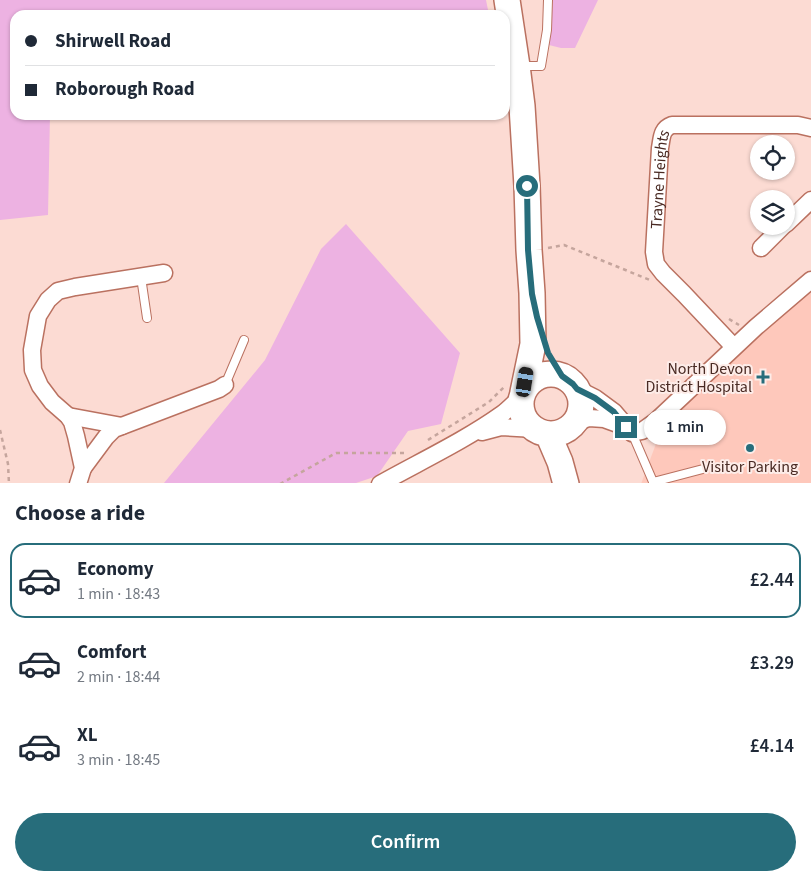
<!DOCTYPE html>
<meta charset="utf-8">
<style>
body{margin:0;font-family:"Source Sans 3",sans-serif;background:#f2f2f3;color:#1f2937;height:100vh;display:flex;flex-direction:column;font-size:19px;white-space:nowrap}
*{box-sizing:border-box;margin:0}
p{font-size:16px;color:#747a83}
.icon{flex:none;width:28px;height:28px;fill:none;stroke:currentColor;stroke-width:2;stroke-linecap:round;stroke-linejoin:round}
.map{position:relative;height:483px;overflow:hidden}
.sheet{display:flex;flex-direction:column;background:#fff;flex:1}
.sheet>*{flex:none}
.top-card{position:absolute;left:10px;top:10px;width:500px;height:110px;border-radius:15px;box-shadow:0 1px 4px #0004;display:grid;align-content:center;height:110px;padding:0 15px;background:#fff}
.tools{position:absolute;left:750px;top:135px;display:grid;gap:10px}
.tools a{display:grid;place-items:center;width:45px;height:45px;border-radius:50%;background:#fff;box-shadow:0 1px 4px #0004;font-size:25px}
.end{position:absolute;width:22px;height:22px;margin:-11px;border:6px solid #276d7b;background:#fff;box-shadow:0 0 0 2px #fff}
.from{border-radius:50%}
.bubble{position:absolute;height:35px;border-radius:18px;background:#fff;box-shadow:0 1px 4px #0004;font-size:16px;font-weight:600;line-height:35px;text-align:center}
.car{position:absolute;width:15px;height:30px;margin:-15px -8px;border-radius:6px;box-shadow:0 0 4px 1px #0007;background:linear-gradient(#222 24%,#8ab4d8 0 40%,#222 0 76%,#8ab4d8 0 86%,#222 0)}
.top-card b{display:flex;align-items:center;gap:18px;height:48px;font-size:19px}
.top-card b+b{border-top:1px solid #e0e1e3}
.top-card i{width:12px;height:12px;background:#1f2937}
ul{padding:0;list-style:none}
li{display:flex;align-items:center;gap:15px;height:75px;margin:0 10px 8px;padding:0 5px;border:2px solid transparent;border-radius:15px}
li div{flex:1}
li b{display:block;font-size:19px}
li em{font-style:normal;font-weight:600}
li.selected{border-color:#276d7b}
li>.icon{width:45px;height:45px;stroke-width:1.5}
h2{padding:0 15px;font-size:22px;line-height:60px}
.action{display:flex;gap:10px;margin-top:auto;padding:10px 15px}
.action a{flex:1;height:58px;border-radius:30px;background:#276d7b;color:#fff;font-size:20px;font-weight:600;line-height:58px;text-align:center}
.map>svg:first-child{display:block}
</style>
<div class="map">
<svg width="811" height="484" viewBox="0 0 811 484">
<rect width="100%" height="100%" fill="#fcdbd3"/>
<path fill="#fec8bb" d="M 811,292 L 811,483 L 641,484 L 663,425 L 767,329 Z"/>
<path fill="#edb2e2" d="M 0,0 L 486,0 L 489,15 L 15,15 L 15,115 L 50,115 L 48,215 L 0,220 Z
M 553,0 L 598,0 L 575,48 L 561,48 L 549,45 Z
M 346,224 L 460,353 L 441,424 L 408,431 L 377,476 L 356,483 L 164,483 L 265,360 L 321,249 Z"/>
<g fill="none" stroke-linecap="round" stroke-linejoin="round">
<g stroke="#ba7160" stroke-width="10">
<path id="lane" d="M 519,66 L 541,66 L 547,30 L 548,0
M 141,277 L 147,318
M 225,385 L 244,340
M 632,433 L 654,484
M 653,482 L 703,469"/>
</g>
<g stroke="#ba7160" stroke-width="19">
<g id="street">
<path d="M 786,224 L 811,200"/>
<path d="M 761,248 L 783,226"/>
<path id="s1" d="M 734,347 L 684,294 L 663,273 L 656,264 L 654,252 L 660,148 C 662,138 661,129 672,125 L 798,125 L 811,128"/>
<path d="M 577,389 L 595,398 L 614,412 L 632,433 L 642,431 L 656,421 L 756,327 L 811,280"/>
<path d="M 68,416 L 122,426"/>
<path d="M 574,423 L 589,418 L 604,419 L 626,427"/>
<path d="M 482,432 L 501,427 L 535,429"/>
<path d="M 83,468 L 106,437 L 114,429 L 219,389 L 225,385"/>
<path d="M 78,484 L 83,468 L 76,436 L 72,422 L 68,416 L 52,402 L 40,386 L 33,370 L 32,350 L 38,316 L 48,300 L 58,291 L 75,287 L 164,273"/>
<path d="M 380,484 C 421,461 464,441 502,414 C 509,409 515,402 522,396"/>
</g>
</g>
<g stroke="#ba7160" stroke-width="28">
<path id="primary" d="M 507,0 L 517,66 L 522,106 L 527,186 L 529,250 L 532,293 L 533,344 L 523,392
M521 404a30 30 0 1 1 60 0a30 30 0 1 1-60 0Z
M 548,434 L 560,462 L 566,484"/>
</g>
<path stroke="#c5a59d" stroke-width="2.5" stroke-dasharray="4 4" stroke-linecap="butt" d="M 548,248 L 564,245 L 650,280
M 729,319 L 739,325
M 0,430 L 8,464 L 9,484
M 428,440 L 489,402 L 505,386
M 280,484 L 336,453 L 406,453"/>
<use href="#lane" stroke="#fff" stroke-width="8"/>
<use href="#street" stroke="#fff" stroke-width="16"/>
<use href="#primary" stroke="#fff" stroke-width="25"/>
</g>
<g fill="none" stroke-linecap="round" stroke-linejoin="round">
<path stroke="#276d7b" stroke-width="6" d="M 527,186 L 528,250 L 532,294 L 537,317 L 548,353 L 562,376 L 573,384 L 577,389 L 595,398 L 614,412 L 626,427"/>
</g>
<g fill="#276d7b" stroke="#fdece8" stroke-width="2">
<path d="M760.5 369.5h5v5h5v5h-5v5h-5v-5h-5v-5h5z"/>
<circle cx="750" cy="448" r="5"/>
</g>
<g text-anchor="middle" stroke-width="4" stroke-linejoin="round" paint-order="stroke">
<g font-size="16" fill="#492a23" stroke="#fdece8">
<text dy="6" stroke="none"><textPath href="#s1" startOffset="199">Trayne Heights</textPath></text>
</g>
<g font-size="16" fill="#492a23" stroke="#fdece8" text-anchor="end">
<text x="752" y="374">North Devon<tspan x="752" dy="18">District Hospital</tspan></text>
<text x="750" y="472" text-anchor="middle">Visitor Parking</text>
</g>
</g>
</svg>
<div class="tools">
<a><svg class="icon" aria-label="locate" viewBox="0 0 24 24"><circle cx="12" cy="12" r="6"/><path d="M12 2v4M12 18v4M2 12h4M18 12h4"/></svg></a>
<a><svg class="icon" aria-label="layers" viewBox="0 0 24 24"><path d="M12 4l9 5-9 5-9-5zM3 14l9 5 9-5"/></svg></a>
</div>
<i class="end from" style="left:527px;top:186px"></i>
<i class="end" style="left:626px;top:427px"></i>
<div class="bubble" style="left:644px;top:410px;width:82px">1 min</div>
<i class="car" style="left:525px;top:382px;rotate:9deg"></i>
<div class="top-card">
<b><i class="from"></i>Shirwell Road</b>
<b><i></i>Roborough Road</b>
</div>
</div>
<section class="sheet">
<h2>Choose a ride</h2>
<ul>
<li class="selected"><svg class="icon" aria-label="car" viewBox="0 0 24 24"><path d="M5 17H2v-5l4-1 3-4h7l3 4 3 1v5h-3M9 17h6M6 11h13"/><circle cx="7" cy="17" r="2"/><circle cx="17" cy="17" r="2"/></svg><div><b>Economy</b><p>1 min · 18:43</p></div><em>£2.44</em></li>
<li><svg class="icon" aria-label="car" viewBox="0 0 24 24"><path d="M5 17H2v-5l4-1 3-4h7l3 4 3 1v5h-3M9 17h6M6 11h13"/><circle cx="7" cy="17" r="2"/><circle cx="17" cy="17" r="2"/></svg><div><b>Comfort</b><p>2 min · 18:44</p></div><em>£3.29</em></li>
<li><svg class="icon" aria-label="car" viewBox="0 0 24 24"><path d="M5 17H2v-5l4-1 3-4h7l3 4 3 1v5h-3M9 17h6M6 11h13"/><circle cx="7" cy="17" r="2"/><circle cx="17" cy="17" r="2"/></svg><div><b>XL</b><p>3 min · 18:45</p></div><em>£4.14</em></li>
</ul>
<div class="action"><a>Confirm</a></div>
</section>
